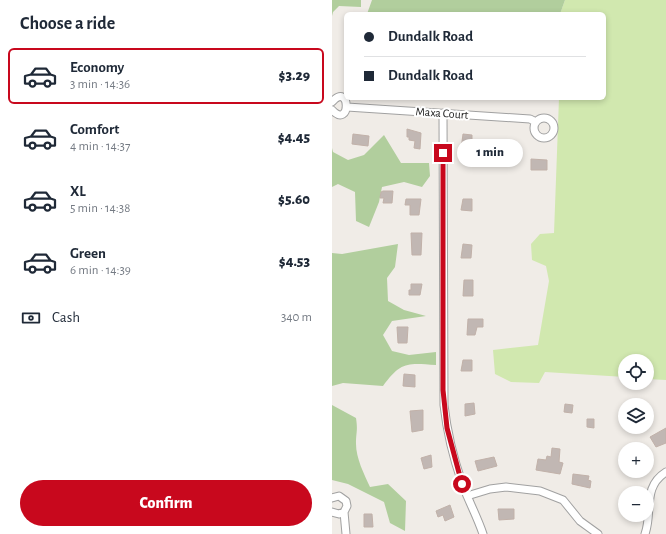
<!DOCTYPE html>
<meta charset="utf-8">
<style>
body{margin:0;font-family:"Alegreya Sans",sans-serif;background:#f2f2f3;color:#1f2937;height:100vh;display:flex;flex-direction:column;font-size:15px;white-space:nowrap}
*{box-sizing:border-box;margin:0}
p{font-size:13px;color:#747a83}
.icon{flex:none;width:22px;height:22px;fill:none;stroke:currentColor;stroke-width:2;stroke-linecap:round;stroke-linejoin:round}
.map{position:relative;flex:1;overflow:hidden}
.side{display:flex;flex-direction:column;background:#fff;width:332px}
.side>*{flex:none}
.banner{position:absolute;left:12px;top:12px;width:262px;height:88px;border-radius:6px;box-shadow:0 2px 6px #0003;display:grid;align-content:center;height:88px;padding:0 20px;background:#fff}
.fabs{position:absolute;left:286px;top:354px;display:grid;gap:8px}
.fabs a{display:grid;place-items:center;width:36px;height:36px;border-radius:50%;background:#fff;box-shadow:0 2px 6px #0003;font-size:20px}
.end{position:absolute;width:18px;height:18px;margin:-9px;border:5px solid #c8081d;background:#fff;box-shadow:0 0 0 2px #fff}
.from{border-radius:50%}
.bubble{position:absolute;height:28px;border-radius:14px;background:#fff;box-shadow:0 2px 6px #0003;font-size:13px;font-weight:800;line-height:28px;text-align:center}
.banner b{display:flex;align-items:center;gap:14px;height:38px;font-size:15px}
.banner b+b{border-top:1px solid #e0e1e3}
.banner i{width:10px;height:10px;background:#1f2937}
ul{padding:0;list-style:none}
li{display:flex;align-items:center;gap:12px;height:56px;margin:0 8px 6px;padding:0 12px;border:2px solid transparent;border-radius:6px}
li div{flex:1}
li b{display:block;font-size:15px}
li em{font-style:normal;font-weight:800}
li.on{border-color:#c8081d}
li>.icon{width:36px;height:36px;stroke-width:1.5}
h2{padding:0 20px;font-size:18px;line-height:48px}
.pay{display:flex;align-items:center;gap:10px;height:44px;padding:0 20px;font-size:15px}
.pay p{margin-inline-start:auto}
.primary-button{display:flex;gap:8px;margin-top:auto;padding:8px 20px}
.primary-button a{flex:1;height:46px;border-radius:24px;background:#c8081d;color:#fff;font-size:16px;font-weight:800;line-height:46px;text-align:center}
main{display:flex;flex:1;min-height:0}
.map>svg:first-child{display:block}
</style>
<main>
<section class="side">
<h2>Choose a ride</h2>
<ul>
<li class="on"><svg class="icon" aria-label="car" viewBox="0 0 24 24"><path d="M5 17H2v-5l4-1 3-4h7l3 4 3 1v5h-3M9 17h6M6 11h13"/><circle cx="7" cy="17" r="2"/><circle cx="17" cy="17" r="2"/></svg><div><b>Economy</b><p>3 min · 14:36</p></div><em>$3.29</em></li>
<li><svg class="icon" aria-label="car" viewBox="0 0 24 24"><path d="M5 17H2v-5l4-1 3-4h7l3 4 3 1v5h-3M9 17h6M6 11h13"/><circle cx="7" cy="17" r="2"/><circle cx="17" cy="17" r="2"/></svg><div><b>Comfort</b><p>4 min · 14:37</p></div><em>$4.45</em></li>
<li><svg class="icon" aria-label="car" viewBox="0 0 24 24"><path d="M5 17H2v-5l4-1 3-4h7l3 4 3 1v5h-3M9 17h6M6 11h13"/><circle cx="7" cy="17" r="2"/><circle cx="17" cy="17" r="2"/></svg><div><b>XL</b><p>5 min · 14:38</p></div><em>$5.60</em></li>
<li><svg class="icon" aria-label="car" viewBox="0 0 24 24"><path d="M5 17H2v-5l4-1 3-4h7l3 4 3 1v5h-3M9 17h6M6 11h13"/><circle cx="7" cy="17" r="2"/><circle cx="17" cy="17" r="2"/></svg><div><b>Green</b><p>6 min · 14:39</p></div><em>$4.53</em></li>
</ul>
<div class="pay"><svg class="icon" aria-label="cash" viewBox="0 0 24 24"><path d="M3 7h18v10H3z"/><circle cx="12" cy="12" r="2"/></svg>Cash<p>340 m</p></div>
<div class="primary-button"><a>Confirm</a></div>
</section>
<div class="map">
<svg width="334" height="534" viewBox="0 0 334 534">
<rect width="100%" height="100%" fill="#f0ece7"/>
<path fill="#d1e8af" d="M 233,0 L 334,0 L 334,380 L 315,379 L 315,361 L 293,361 L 293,377 L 213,372 L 207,383 L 179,382 L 163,374 L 161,350 L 206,345 L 217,281 L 214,266 L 200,260 L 199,244 L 208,234 L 222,233 L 227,98 L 272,98 L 272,14 L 228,14 Z"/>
<path fill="#b1ce9d" d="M 0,0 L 29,0 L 29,7 L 7,6 L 1,12 L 0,16 Z
M 40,0 L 233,0 L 228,14 L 35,14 Z
M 52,135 L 69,163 L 97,163 L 98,176 L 90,187 L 72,182 L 50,187 L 47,202 L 37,227 L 24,221 L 23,192 L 6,184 L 0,187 L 0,148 L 1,152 L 16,160 L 32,155 Z
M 66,244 L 63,267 L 55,278 L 56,301 L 72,310 L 94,316 L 60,321 L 51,335 L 60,351 L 77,355 L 104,352 L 104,365 C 76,363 69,361 51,386 L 11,383 L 0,386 L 0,253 L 10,254 Z
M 0,405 L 24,418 C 26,431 24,432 24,444 C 24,458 32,474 38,487 L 56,484 L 74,501 L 73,531 L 58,523 L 52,502 L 16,484 L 0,480 Z"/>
<path fill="#c1b7b3" stroke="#c1b1a9" d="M 75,129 L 89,133 L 88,149 L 82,148 L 83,141 L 77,140 L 77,137 L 75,137 Z
M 21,134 L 37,136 L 36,146 L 20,144 Z
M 131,134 L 140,135 L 140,149 L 129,149 Z
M 143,154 L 151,154 L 151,163 L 143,162 Z
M 199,159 L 215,160 L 215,170 L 199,170 Z
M 51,191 L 61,191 L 60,203 L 51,203 L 52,198 L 48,198 L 49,192 Z
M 74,199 L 89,199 L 87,215 L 78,215 L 78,205 L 73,205 Z
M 131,199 L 140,199 L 140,211 L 129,210 Z
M 79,233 L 90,233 L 89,255 L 80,255 Z
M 131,244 L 140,245 L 139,258 L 129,258 Z
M 132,280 L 141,280 L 141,296 L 131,296 Z
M 79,284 L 90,284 L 88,295 L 77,295 L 77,290 L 79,290 Z
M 136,319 L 151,319 L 151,327 L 145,327 L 143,335 L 135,335 Z
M 65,327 L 76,327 L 75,343 L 66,343 Z
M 131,360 L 140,360 L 140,371 L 129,371 Z
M 72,374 L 83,375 L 83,387 L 71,386 Z
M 142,403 L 143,414 L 133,416 L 133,404 Z
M 233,404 L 241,405 L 240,413 L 232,412 Z
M 91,410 L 91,430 L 80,432 L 78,411 Z
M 255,419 L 262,419 L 262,428 L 255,427 Z
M 334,428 L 334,443 L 324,447 L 318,437 Z
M 220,448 L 228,449 L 227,462 L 231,463 L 228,474 L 204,470 L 206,459 L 214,460 L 215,456 L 219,457 Z
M 99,455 L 100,467 L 92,469 L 89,458 Z
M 162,457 L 165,466 L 146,471 L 143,461 Z
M 241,474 L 257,476 L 256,480 L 259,481 L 258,488 L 240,484 Z
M 118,505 L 122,517 L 113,521 L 111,515 L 106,517 L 104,511 Z
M 166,509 L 182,509 L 182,519 L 167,520 Z
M 32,514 L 40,514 L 41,527 L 32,527 Z"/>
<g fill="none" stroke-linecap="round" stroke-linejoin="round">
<g stroke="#a1a1a1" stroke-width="9">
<path id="street" d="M 0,102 C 19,81 19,130 0,110
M 15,107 L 198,119 L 204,122
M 111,113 L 112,405 C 115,432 121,457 130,483 C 136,500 145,516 151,534
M202 128a10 10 0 1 1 20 0a10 10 0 1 1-20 0Z
M 135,496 L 158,489 L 174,487 L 208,491 L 231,500 L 248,521 L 266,534
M 0,498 L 7,496 L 14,501 L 15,506 L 12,512 L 14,534
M 0,512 L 7,514 L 12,512
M 313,534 C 321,512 310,487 334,472"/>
</g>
<use href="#street" stroke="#fff" stroke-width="7"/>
</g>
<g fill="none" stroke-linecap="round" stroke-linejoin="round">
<path stroke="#c8081d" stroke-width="5" d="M 111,153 L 111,390 L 115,428 L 130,484"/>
</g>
<g text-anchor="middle" stroke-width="4" stroke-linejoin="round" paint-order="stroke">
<g font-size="12" fill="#202020" stroke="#fff">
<text transform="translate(110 113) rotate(4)" y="4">Maxa Court</text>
</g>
</g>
</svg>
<div class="fabs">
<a><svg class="icon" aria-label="locate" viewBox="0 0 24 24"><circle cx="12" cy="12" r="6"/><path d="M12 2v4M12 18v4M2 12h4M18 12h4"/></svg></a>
<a><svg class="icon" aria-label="layers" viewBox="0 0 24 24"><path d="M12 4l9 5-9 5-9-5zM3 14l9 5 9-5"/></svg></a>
<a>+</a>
<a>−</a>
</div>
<i class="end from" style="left:130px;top:484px"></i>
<i class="end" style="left:111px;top:153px"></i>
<div class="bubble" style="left:125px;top:139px;width:66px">1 min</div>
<div class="banner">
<b><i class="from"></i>Dundalk Road</b>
<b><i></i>Dundalk Road</b>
</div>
</div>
</main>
